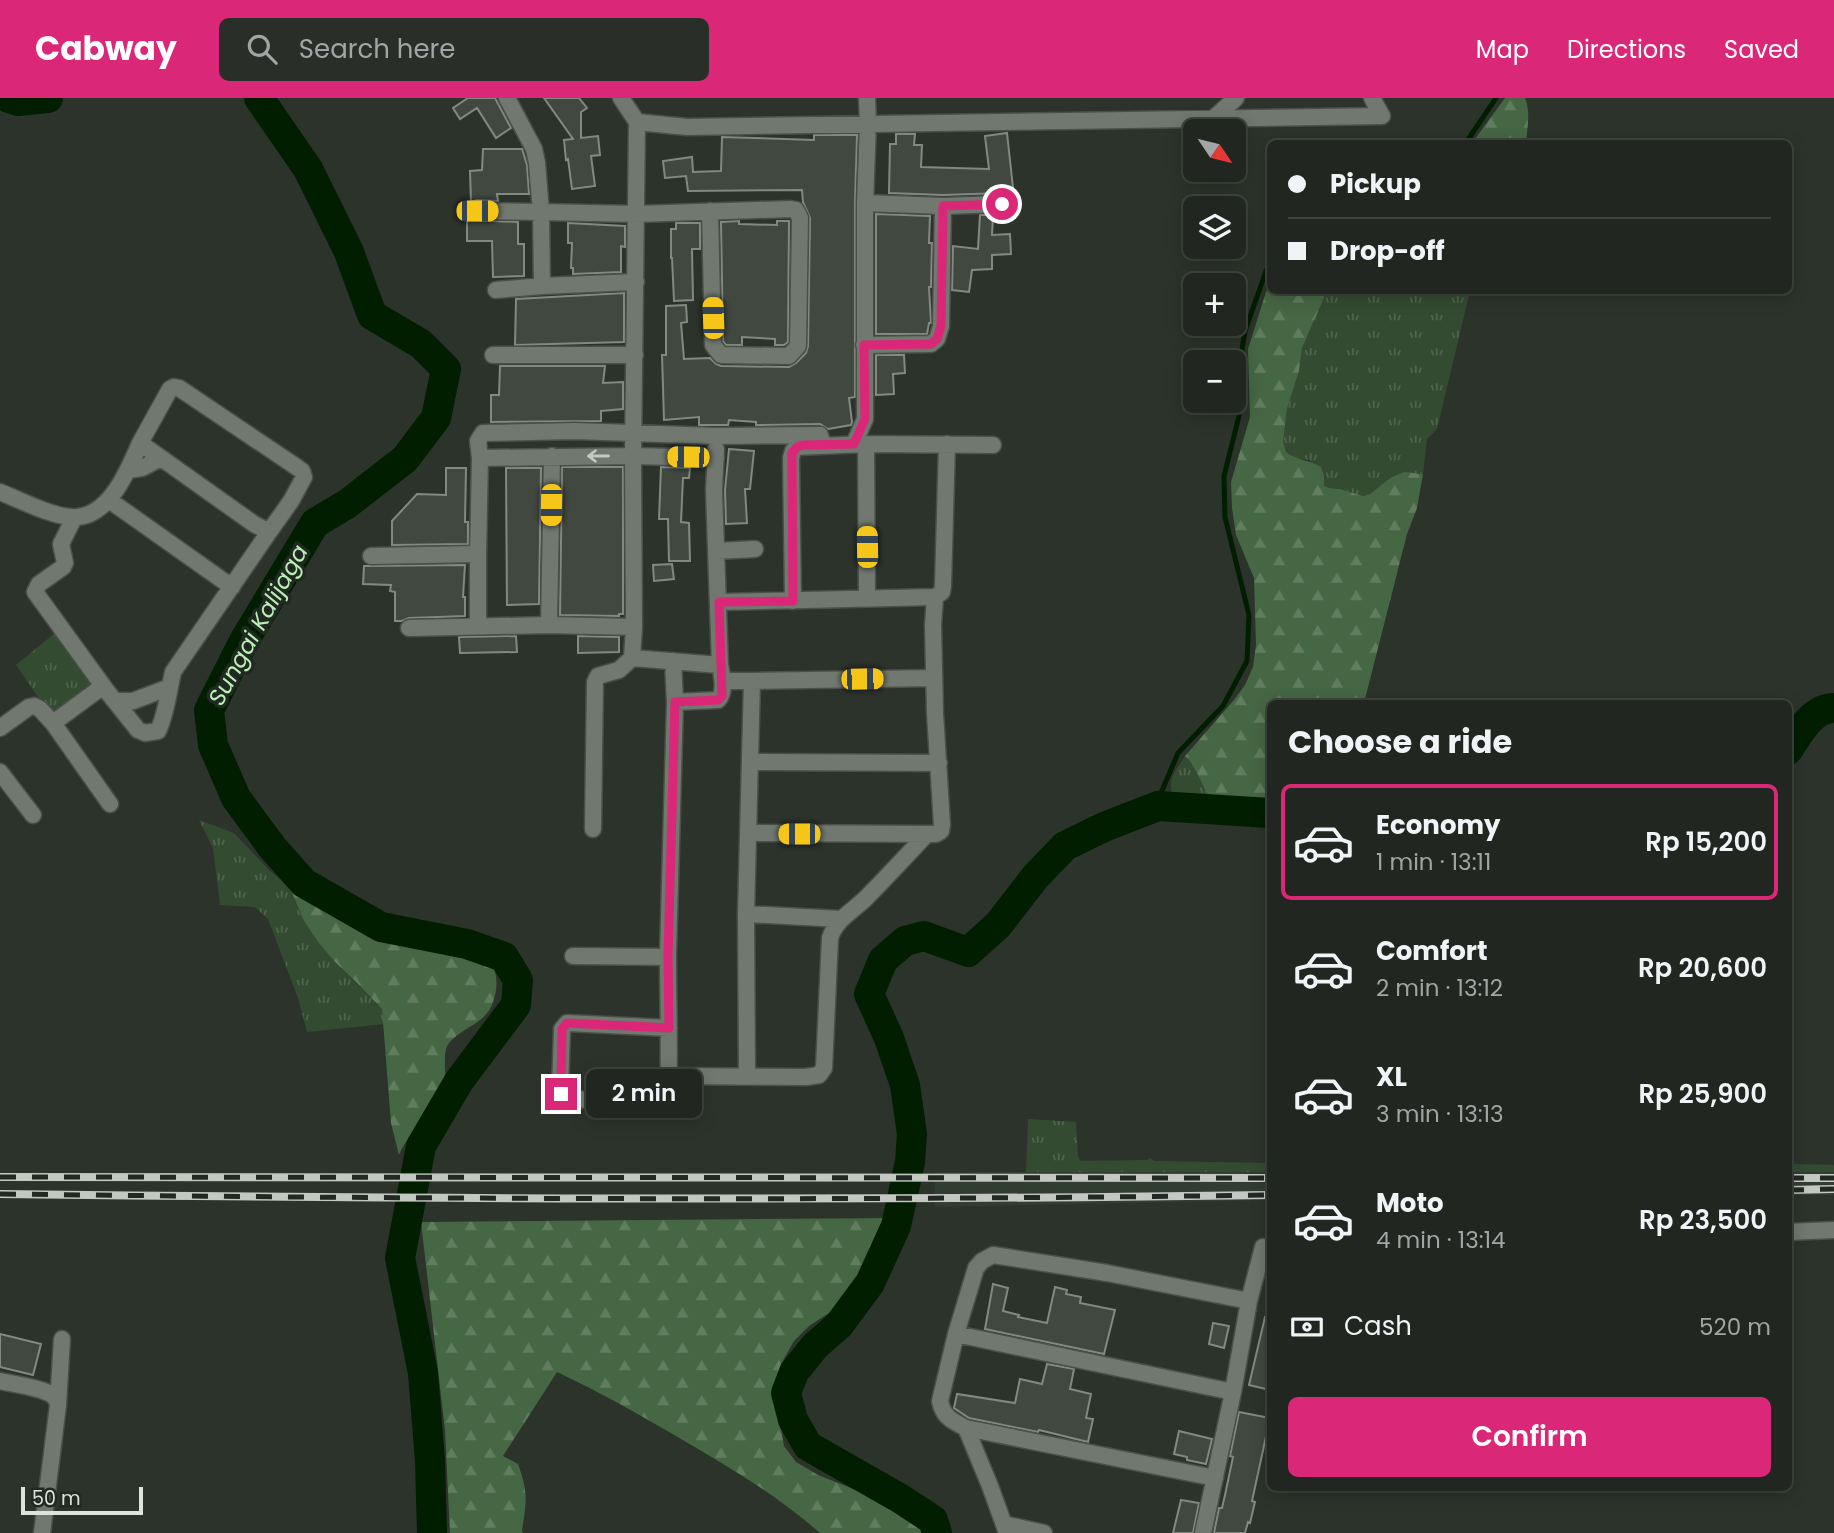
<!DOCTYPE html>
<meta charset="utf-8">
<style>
body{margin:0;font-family:Poppins,sans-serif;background:#292e29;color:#f1f3f6;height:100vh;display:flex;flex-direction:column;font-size:26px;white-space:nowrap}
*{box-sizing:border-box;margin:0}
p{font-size:23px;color:#a2a5a5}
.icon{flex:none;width:38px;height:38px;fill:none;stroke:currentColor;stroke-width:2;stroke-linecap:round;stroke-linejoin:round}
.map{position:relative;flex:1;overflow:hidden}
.details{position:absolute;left:1267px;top:602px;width:525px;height:791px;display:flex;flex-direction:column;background:#212620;border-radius:10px;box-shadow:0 4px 18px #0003,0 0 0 2px #3e433e}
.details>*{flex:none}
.guide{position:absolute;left:1267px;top:42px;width:525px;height:154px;border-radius:10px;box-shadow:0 4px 18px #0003,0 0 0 2px #3e433e;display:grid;align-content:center;height:154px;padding:0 21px;background:#212620}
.needle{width:46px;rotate:125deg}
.fabs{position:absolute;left:1183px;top:21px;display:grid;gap:14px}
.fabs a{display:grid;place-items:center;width:63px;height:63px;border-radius:10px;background:#212620;box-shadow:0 4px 18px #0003,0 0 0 2px #3e433e;font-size:35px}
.scale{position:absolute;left:21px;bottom:18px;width:122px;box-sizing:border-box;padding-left:7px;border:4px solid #dfe3de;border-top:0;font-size:19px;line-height:24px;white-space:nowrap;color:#dfe3de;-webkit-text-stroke:5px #222922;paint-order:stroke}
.end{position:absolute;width:32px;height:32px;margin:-16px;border:9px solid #db2777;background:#fff;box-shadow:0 0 0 4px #fff}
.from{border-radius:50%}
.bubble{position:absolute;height:49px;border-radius:10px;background:#212620;box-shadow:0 4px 18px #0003,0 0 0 2px #3e433e;font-size:23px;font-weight:600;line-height:49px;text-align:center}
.car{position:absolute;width:21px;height:42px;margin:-21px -10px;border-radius:9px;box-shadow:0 0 5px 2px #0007;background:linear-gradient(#f5c518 24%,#345 0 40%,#f5c518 0 76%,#345 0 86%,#f5c518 0)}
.guide b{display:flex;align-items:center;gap:24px;height:66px;font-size:26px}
.guide b+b{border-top:2px solid #3e433e}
.guide i{width:18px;height:18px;background:#f1f3f6}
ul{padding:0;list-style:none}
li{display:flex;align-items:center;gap:21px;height:116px;margin:0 14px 10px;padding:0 7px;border:4px solid transparent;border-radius:10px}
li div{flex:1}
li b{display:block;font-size:26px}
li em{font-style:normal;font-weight:600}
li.current{border-color:#db2777}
li>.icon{width:63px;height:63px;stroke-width:1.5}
h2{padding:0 21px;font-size:32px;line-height:84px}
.pay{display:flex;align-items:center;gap:18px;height:77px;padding:0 21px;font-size:26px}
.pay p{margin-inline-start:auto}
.primary-button{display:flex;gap:14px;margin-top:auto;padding:14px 21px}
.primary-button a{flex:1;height:80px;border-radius:10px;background:#db2777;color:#fff;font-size:28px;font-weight:600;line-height:80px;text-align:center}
header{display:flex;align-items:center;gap:42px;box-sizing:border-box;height:98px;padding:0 35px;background:#db2777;color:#fff}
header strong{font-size:33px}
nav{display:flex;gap:38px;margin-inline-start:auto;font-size:24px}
.search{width:490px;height:63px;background:#292e29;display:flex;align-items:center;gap:18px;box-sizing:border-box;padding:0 24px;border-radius:10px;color:#a2a5a5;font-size:26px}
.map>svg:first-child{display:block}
</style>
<header>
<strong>Cabway</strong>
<div class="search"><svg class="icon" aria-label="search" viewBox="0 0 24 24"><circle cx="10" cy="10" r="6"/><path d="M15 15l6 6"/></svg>Search here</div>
<nav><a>Map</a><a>Directions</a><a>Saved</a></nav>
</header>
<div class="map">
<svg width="1834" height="1435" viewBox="0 0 1834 1435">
<defs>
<pattern id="grass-tufts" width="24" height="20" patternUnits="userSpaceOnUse" patternTransform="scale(1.75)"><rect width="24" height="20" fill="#334b31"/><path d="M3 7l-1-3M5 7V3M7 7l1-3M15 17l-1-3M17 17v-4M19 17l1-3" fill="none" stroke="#50654e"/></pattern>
<pattern id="forest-firs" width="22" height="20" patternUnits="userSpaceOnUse" patternTransform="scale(1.75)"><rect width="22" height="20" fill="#466743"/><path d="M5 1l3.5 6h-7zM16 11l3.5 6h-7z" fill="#607d5e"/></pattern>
</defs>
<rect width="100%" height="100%" fill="#2c332b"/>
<path fill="#323d31" d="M 935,1074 L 1270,1074 L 1270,1102 L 935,1109 Z
M 1789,1074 L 1834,1074 L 1834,1097 L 1789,1097 Z"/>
<path fill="url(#grass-tufts)" d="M 1327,193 L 1470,193 L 1437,331 L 1427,341 L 1423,376 L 1417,375 L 1390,380 L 1370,396 L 1363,398 L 1340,391 L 1329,390 L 1323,388 L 1324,378 L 1309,362 L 1295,360 L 1286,354 L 1283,344 L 1287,311 L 1299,273 L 1302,250 Z
M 55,535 L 91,584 L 86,591 L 52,619 L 16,567 Z
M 1185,658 C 1199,671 1201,691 1214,704 L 1173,700 C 1167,680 1175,674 1185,658 Z
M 199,722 L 234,735 L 270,773 L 289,788 L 304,823 L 335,864 L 382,911 L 384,926 L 307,934 L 298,900 L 268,821 L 255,809 L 220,807 L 213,750 Z
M 1028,1021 L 1076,1024 L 1078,1058 L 1080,1063 L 1147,1062 L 1150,1060 L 1154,1063 L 1270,1065 L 1270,1074 L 1026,1074 Z
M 1789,1066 L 1834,1067 L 1834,1074 L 1789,1074 Z"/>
<path fill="url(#forest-firs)" d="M 1505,0 L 1525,0 C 1531,15 1527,30 1526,45 L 1472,45 Z
M 1270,186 L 1270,192 L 1327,193 L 1302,250 L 1299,273 L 1287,311 L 1283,344 L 1286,354 C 1297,362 1309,362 1321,369 L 1324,378 L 1324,388 L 1329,390 L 1340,391 L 1363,398 L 1370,396 L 1390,380 L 1404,374 L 1423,376 L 1417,410 L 1407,436 L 1364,605 L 1270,606 L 1270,705 L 1214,704 C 1201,691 1199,671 1185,658 L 1234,602 L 1245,587 L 1253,569 L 1256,547 L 1254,480 L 1236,437 L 1232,410 L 1231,384 L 1250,319 L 1248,251 L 1266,194 Z
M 289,788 C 319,811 352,827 388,838 C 402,842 416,846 430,849 C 450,853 474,850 490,866 C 501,877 496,899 490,911 C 480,927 461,931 449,945 C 441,955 448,977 443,991 C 435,1018 409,1032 399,1057 L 391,1025 L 382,911 L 356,884 L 335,864 L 319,845 L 304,823 Z
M 894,1120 L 888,1139 L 872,1166 L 857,1186 L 838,1209 L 809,1228 L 794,1243 L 781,1266 L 778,1314 L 784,1348 L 796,1364 L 818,1377 L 846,1388 L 877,1401 L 911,1411 L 925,1435 L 820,1435 C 778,1398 729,1369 681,1341 C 640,1317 600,1294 557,1274 L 503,1358 L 518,1366 C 528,1394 527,1402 522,1432 L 523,1435 L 450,1435 L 445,1332 L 421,1124 Z"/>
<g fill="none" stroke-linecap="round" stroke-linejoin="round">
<path stroke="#011e00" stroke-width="5" d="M 1465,46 L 1496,0
M 1158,708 L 1161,695 L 1178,655 L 1223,608 L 1247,563 L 1249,517 L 1225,419 L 1224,378 L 1239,318 L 1238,276 L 1245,233 L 1266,173 L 1270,167"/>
<path stroke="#011e00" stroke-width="30" d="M 9,0 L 18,3 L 48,0
M 259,0 L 308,71 L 349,154 L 372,217 L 421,246 L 446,271 L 436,320 L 405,361 L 347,406 L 315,425 L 244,543 L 209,612 L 213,647 L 236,700 L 272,749 L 304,785 L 381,829 L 467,846 L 504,859 L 518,882 L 516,907 L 459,983 L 421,1048 L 400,1160 L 423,1275 L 430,1363 L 432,1435
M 1788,652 C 1799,635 1812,610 1834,610
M 937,1435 L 933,1422 L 901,1401 L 808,1348 L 793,1322 L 786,1295 L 794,1274 L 815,1248 L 839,1227 L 870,1185 L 896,1128 L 910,1064 L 912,1036 L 905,987 L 889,940 L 869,896 L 883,862 L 905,843 L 924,838 L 968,854 L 998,827 L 1036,778 L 1065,748 L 1104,729 L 1158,708 L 1270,715"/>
</g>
<path fill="#414840" stroke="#818980" stroke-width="2" d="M 468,0 L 495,0 L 511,30 L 496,40 L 477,10 L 460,21 L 453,10 Z
M 544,0 L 579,0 L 587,10 L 581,14 L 581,40 L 598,38 L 600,57 L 591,58 L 595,88 L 572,91 L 568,61 L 566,62 L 564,42 L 573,41 Z
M 1007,35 L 1014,99 L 1010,100 L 1002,95 L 943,97 L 889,95 L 890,46 L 896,46 L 896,36 L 915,36 L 914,47 L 922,47 L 921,69 L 989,71 L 985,38 Z
M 814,37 L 857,37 L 855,105 L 855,299 L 849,300 L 852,324 L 851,327 L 828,331 L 820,326 L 758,327 L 756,327 L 756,324 L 729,322 L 728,327 L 699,327 L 699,319 L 664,322 L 662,257 L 666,257 L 666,208 L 686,207 L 687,224 L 681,225 L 684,261 L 710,260 L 716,266 L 721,268 L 789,269 L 796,265 L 806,255 L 808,248 L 810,120 L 803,104 L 802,92 L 688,93 L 686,78 L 665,80 L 663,63 L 692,59 L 693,74 L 721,73 L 722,39 L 814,42 Z
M 483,51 L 522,51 L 527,67 L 529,96 L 497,96 L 498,103 L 477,102 L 471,104 L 470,73 L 482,72 Z
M 876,116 L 930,118 L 929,145 L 932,145 L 931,189 L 929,189 L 931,225 L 929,225 L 927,236 L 876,236 Z
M 980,117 L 993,117 L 992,137 L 1010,136 L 1011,156 L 992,157 L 992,171 L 972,172 L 969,194 L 952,192 L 953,148 L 978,151 Z
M 467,122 L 518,124 L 518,146 L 524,146 L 524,178 L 493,179 L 492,143 L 467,143 Z
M 739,123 L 739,126 L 777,127 L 777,123 L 789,123 L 788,244 L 784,247 L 775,247 L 775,241 L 742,239 L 742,247 L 726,247 L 723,243 L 721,124 Z
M 568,125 L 625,128 L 625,149 L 621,148 L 621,174 L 573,176 L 573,170 L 571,170 L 572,145 L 568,145 Z
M 676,125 L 700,125 L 700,151 L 692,151 L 693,202 L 674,203 L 672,160 L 671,160 L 671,131 L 676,131 Z
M 624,195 L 624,244 L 515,247 L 516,201 Z
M 876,257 L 904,257 L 905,275 L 893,276 L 894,296 L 876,297 Z
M 500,268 L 605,268 L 603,285 L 623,284 L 623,311 L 601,313 L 601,323 L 491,324 L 491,297 L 499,297 Z
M 729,351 L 754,353 L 750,391 L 745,391 L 747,425 L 726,426 L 725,392 Z
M 562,369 L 623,369 L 623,516 L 619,516 L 619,518 L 560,517 Z
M 661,369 L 690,370 L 689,380 L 683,380 L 681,424 L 689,425 L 690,463 L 669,463 L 668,421 L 659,421 Z
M 446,370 L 466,370 L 465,424 L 468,424 L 468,446 L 392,447 L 392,423 L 417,396 L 446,397 Z
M 506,370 L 541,370 L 539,506 L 507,507 Z
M 672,466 L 674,481 L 654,483 L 653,467 Z
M 465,467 L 463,499 L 465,499 L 465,518 L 409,520 L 402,523 L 395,523 L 395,494 L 390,493 L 391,487 L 363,486 L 364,468 Z
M 516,538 L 517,554 L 460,555 L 459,539 Z
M 578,538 L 619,539 L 619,554 L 578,555 Z
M 993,1186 L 1008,1190 L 1003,1213 L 1019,1217 L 1018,1219 L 1047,1225 L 1055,1189 L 1067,1192 L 1066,1196 L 1081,1199 L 1080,1205 L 1115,1212 L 1104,1256 L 985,1231 Z
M 1265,1219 L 1270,1220 L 1270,1292 L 1249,1287 Z
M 1213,1225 L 1229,1228 L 1224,1250 L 1209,1246 Z
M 0,1236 L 41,1246 L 33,1277 L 0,1269 Z
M 1047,1266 L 1074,1271 L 1070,1291 L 1091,1296 L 1086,1320 L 1093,1321 L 1088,1344 L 1039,1332 L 1038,1334 L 969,1320 L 954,1310 L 957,1296 L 1015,1305 L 1020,1281 L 1042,1286 Z
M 1239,1314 L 1270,1320 L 1252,1403 L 1255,1404 L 1250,1425 L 1248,1424 L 1245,1435 L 1214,1435 L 1219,1410 L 1222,1410 L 1225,1397 L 1233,1359 L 1230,1358 Z
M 1179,1333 L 1212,1341 L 1206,1366 L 1187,1362 L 1187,1359 L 1174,1356 Z
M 1181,1402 L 1199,1405 L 1193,1435 L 1173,1435 Z"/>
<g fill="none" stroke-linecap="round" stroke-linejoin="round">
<g stroke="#4a4f49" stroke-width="19">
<path id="minor" d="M 507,0 L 534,51 L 537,65 L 541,114 L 637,116 L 790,111 L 796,112 L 800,120 L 798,248 L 789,258 L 721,257 L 713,247 L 710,113
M 621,0 L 637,24 L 633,358 L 634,529 L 632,560 L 720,567 C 722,578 726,594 718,602 L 675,604
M 1213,21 L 1236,0
M 637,24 L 687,29 L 1382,18 L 1372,0
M 865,105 L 943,108 L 1002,106
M 477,113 L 541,114 L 542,188 L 636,184
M 496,192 L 542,188
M 864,247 L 931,246 L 937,241 L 941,228 L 943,108
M 493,257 L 635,257
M 854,346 L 865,321 L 865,105 L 868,25 L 867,0
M 866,346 L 867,500
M 716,351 L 714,392 L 720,567
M 480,360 L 633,358 L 716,360
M 128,372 L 142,370 L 161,360
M 0,394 C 20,402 51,418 71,419 C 108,422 128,373 140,345 L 254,426 L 269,434 L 291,403 L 304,379 L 302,373 L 298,370 L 179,290 L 174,289 L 170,291 L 140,345
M 109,402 L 232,489
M 74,420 L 61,446 L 65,465 L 63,469 L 39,486 L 35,494 L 106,592 L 138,632 L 145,635 L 158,633 C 166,617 169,592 173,574 L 269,434
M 717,453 L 755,451
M 371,458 L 478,456
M 935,499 L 942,494 L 943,487 L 947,346
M 793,503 L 791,360 L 793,353 L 797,349 L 866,346 L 993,347
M 719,504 L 935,499
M 549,527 L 552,358
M 478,528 L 478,456 L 480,360 L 478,343 L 483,335 L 575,333 L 716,338 L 820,337 L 823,347
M 409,530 L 549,527 L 634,529
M 723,583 L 752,583 L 746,816 L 747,978
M 752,583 L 934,580
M 116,603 L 133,603 L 170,589
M 53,625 L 95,594 L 99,591 L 106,592
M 0,630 L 29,609 L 34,608 L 40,611 L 53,625 L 110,706
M 751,664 L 939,665
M 0,674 L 33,717
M 593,731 L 595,584 L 598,578 L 619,572 L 632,560
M 748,735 L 936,736 L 941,733 L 942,727 L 935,615 L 933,527 L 935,499
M 746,816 L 841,821
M 573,858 L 668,859
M 669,930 L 567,925 L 562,931 L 560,993 C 562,998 564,999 569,1001 L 664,1005 L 668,1002 C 670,954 668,906 668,857 C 670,773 673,689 675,604 L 673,563
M 669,978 L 806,979 L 819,977 L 824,970 L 830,840 C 836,821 853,813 866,800 C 887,779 907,757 927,736
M 1788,1134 L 1834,1132
M 956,1236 L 1233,1294
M 0,1283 C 13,1286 43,1290 52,1297 C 57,1301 56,1301 58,1307 L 42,1435
M 58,1307 L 62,1241
M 966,1330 L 1215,1380
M 1004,1426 L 1044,1435
M 1007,1435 L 990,1388 L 966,1330 C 952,1323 943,1319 940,1303 L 956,1236 L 976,1170 L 982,1163 L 993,1157 L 1107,1175 L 1249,1203
M 1203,1435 L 1233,1294 L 1249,1203 L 1263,1149"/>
</g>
<use href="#minor" stroke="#70786f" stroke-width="16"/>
<g stroke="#c4c8c3" stroke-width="8">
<path id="rail" d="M 0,1079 L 1270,1080
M 1788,1080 L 1834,1080
M 1788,1092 L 1834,1091
M 0,1096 C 423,1101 847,1103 1270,1097"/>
</g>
<use href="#rail" stroke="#222922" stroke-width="5" stroke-dasharray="16" stroke-linecap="butt"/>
</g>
<defs><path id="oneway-shaft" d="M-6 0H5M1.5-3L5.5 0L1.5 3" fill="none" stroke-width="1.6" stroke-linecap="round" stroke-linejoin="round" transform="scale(1.75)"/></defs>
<use stroke="#c3c8c2" href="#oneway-shaft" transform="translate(598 358) rotate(180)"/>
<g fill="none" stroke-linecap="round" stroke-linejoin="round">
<path stroke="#db2777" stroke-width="9" d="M 561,996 L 562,931 L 567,925 L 669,930 L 668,859 L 675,604 L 718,602 L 722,598 L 719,504 L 793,503 L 792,355 L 797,349 L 803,347 L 854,346 L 865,321 L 864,247 L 931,246 L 937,241 L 941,228 L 943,108 L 1002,106"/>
</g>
<g text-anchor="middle" stroke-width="7" stroke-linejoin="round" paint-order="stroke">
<g font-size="23" font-style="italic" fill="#bbf1b5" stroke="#222922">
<text transform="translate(258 527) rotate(-61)" y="8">Sungai Kalijaga</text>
</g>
</g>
</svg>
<div class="fabs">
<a><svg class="needle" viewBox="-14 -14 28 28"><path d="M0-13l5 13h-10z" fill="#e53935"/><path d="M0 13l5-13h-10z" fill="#a2a5a5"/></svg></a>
<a><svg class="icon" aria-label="layers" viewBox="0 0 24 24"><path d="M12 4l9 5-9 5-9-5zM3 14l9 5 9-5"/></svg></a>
<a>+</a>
<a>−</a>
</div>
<div class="scale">50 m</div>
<i class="end from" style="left:1002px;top:106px"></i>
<i class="end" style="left:561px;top:996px"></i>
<div class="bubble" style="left:586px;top:971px;width:116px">2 min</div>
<i class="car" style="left:477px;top:113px;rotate:90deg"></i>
<i class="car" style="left:713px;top:220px;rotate:358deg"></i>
<i class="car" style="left:688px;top:359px;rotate:271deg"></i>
<i class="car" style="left:551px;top:407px;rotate:181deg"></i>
<i class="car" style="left:867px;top:449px;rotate:359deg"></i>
<i class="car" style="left:862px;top:581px;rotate:89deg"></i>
<i class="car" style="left:799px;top:736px;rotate:270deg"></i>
<div class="guide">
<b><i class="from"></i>Pickup</b>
<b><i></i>Drop-off</b>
</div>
<section class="details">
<h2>Choose a ride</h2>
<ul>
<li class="current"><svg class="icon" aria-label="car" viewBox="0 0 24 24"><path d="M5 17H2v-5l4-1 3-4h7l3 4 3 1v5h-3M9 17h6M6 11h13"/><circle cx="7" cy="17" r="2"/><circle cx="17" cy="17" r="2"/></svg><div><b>Economy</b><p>1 min · 13:11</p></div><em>Rp 15,200</em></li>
<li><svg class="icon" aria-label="car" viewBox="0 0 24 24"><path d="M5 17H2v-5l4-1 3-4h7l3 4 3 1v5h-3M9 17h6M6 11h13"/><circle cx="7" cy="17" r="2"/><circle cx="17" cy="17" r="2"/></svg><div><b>Comfort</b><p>2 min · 13:12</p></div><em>Rp 20,600</em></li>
<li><svg class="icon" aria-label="car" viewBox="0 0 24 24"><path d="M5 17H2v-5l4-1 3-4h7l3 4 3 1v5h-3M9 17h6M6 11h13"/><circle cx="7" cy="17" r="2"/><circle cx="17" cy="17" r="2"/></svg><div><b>XL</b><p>3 min · 13:13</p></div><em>Rp 25,900</em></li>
<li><svg class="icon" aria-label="car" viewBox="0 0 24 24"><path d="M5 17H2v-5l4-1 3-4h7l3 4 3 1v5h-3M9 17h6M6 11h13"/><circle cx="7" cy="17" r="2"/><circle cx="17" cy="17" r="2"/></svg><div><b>Moto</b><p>4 min · 13:14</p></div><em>Rp 23,500</em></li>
</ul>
<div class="pay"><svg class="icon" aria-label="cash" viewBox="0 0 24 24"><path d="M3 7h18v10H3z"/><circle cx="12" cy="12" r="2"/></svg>Cash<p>520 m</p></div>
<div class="primary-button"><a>Confirm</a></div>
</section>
</div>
